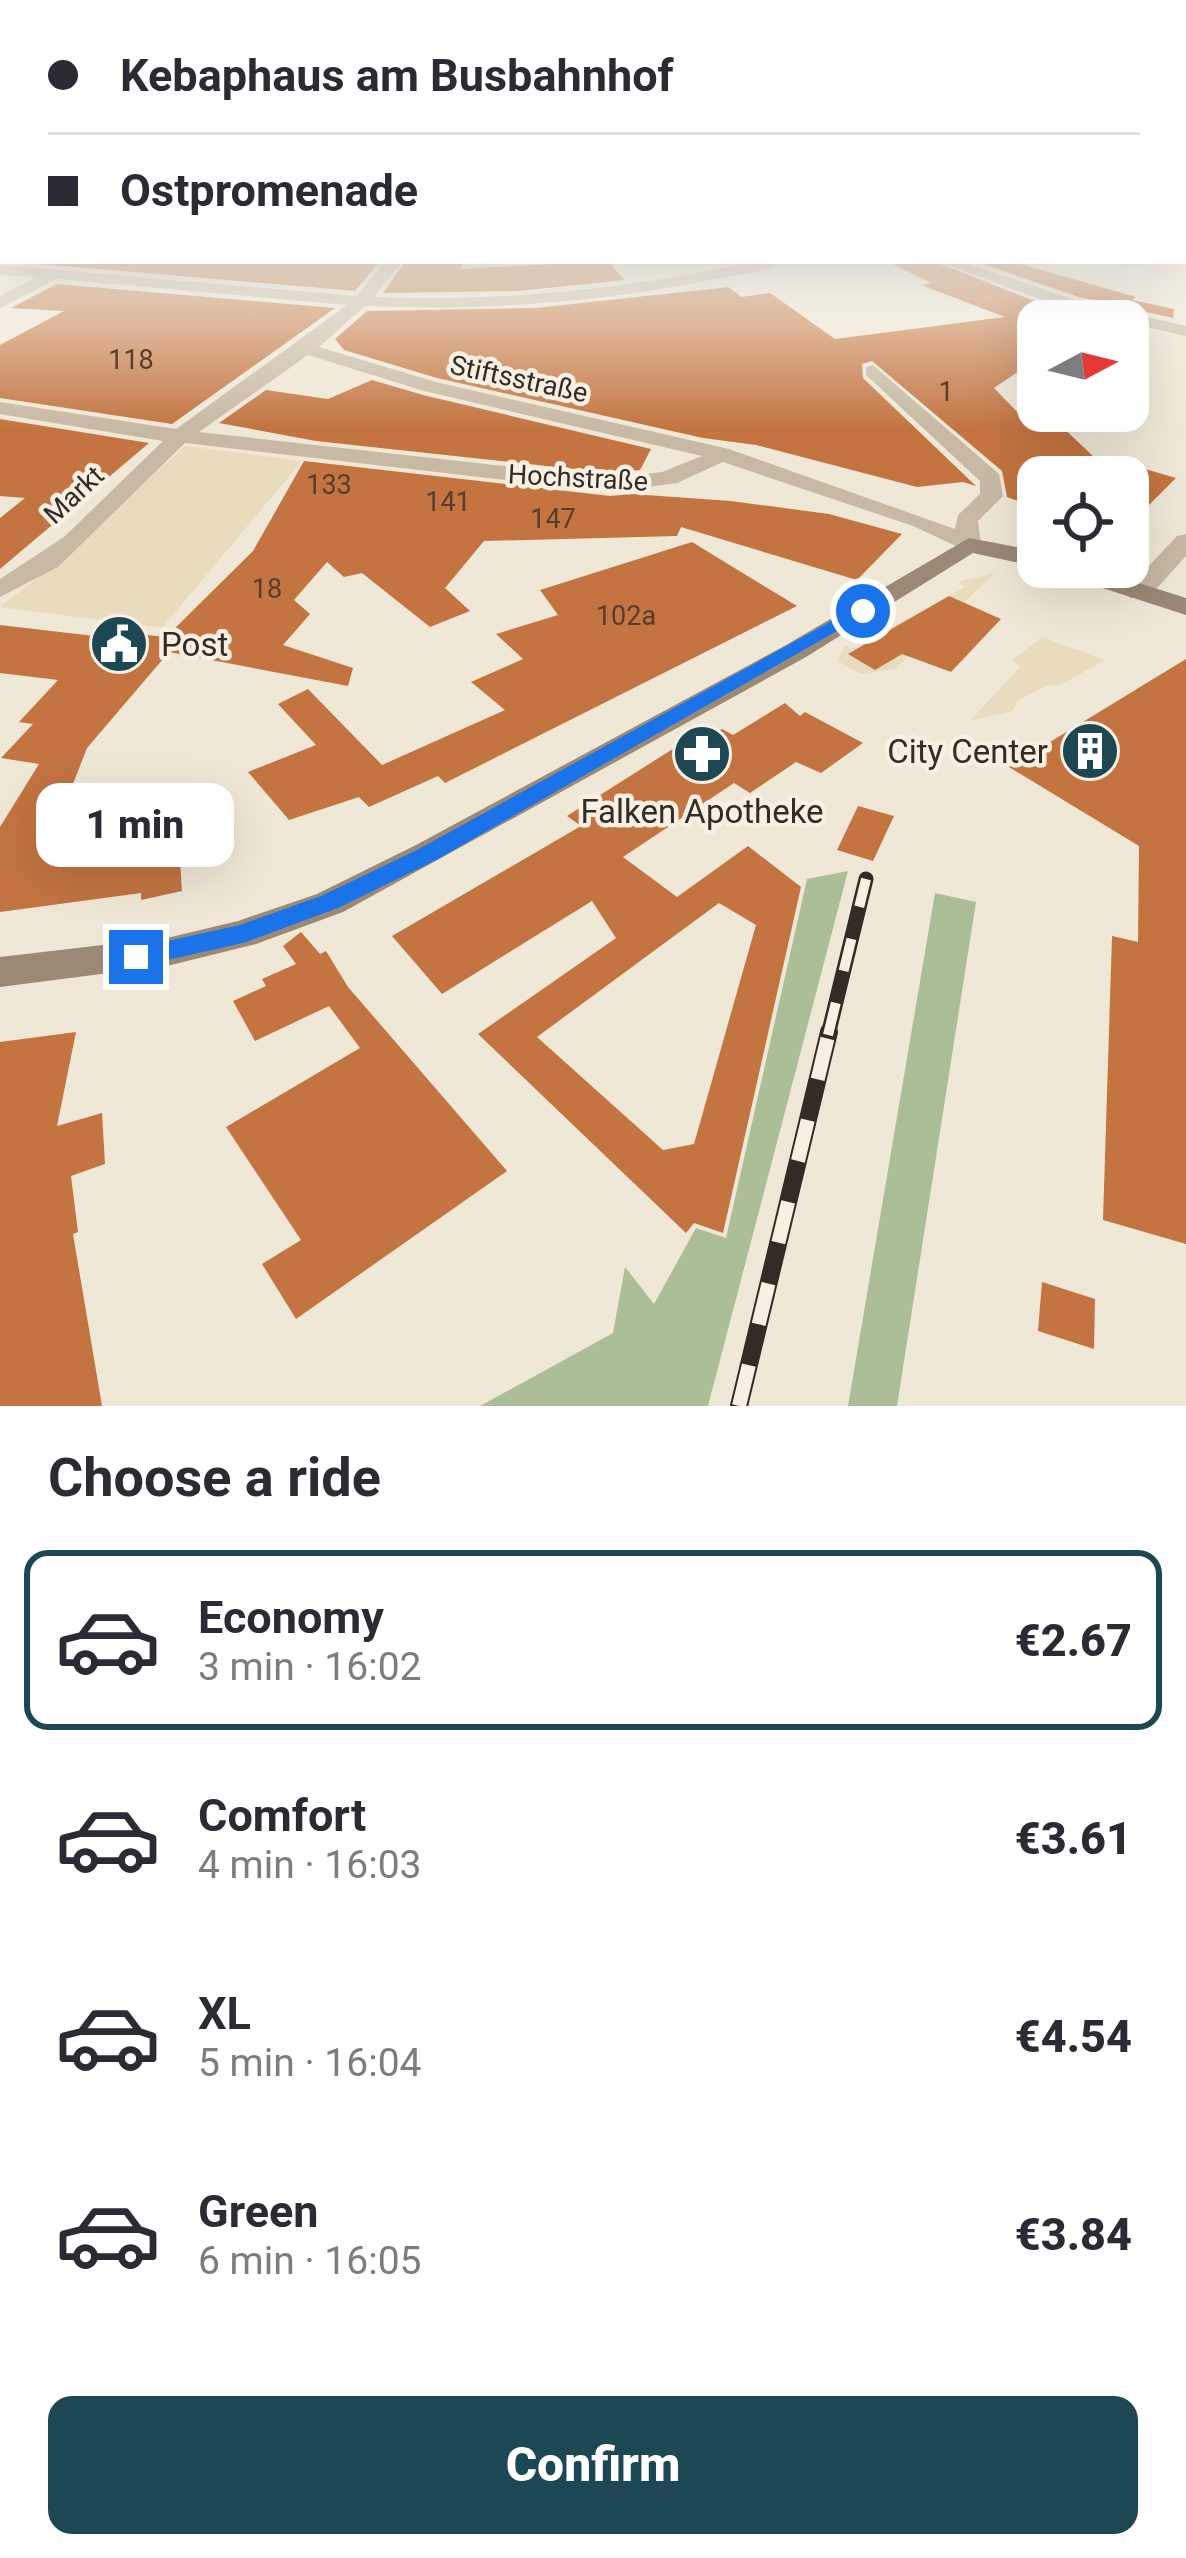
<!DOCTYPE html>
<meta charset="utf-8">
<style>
body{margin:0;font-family:Roboto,sans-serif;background:#f7f7f7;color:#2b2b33;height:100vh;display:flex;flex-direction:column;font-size:45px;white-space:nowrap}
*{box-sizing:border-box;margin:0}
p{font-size:39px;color:#7c7c81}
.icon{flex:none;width:66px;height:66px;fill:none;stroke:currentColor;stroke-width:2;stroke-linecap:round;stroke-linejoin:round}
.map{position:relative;height:1406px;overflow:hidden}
.drawer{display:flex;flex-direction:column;background:#fff;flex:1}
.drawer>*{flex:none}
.hud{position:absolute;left:0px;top:0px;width:1188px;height:264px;box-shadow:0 12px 48px #0002;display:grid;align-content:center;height:264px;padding:0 48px;background:#fff}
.needle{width:78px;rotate:83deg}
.buttons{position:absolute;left:1017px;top:300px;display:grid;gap:24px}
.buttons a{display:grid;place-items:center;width:132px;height:132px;border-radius:24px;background:#fff;box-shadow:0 12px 48px #0002;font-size:60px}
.end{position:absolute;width:54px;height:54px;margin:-27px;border:15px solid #1a73e8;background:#fff;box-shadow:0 0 0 6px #fff}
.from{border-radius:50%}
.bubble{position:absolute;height:84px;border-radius:24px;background:#fff;box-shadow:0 12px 48px #0002;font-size:39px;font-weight:800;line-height:84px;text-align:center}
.hud b{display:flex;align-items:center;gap:42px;height:114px;font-size:45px}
.hud b+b{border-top:3px solid #e1e1e2}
.hud i{width:30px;height:30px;background:#2b2b33}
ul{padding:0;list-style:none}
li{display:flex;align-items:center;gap:36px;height:180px;margin:0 24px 18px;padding:0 24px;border:6px solid transparent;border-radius:24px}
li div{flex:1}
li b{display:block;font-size:45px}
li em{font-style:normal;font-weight:800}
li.on{border-color:#1c4753}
li>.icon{width:108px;height:108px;stroke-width:1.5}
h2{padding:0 48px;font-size:54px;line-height:144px}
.primary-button{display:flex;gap:24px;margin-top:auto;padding:24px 48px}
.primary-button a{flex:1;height:138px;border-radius:24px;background:#1c4753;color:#fff;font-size:48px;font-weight:800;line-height:138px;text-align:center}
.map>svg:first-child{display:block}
</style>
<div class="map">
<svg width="1186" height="1406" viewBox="0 0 1186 1406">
<rect width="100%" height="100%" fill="#f0e8d7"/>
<path fill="#abbe97" d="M 848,871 L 708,1406 L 480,1406 L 613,1333 L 625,1267 L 654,1304 L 696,1228 L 726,1238 L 807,879 Z
M 935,893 L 976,902 L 897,1406 L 848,1406 Z"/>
<path fill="#e8dbbe" d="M 185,446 L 302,461 L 162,628 L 0,607 L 57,563 Z
M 995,573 L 895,669 L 861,674 L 838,661 L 845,646 L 852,649 L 965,587 L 958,582 Z
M 1042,637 L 1105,660 L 1061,685 L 1046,686 L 1018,700 L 1012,711 L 970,721 L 1021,666 L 1011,661 Z"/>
<path fill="#c37441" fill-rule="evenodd" d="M 6,261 L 380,261 L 355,291 Z
M 406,261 L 464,262 L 460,269 L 608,261 L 624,280 L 518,291 L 383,293 Z
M 887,261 L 933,261 L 1065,313 L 1100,321 L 1038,321 L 1038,358 L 994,388 L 1027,422 L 1056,421 L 1115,477 L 1038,477 L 1038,508 L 1007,497 L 1002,471 L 872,361 L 862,364 L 863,378 L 976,486 L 963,482 L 917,487 L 756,445 L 703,438 L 437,378 L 344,350 L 335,339 L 367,311 L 536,308 L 728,287 L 742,297 L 770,293 L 835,339 L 1005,317 L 921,285 L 931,283 Z
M 974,261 L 1010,261 L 1136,297 L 1132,300 L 1174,309 L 1173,318 L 1079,297 Z
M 57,284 L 335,308 L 172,424 L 0,398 L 0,345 L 64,311 L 11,308 Z
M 372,380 L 423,395 L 651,449 L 640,470 L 611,473 L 316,441 L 219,423 L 266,390 L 328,399 Z
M 0,419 L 149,443 L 0,569 L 0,518 L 25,498 L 0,496 Z
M 304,461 L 610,496 L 632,494 L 731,501 L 829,514 L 902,534 L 857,580 L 681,527 L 677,536 L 484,541 L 445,588 L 470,611 L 430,627 L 362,573 L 344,577 L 327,562 L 294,600 L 310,614 L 283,645 L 353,668 L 348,686 L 169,652 L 87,748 L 57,825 L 177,814 L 182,891 L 141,900 L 141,893 L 0,912 L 0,827 L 39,764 L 1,758 L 33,724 L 19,722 L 58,680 L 0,673 L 0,625 L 94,636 L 100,630 L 166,637 L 253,551 Z
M 1128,464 L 1176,478 L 1128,526 Z
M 692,542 L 797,606 L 445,783 L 438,776 L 369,807 L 359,797 L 289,820 L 248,772 L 316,745 L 278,704 L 308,689 L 382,765 L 505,710 L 471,682 L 523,659 L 496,634 L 558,615 L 540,590 Z
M 949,596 L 1001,619 L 951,672 L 902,654 L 875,670 L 848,654 Z
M 1186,659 L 1186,1244 L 1103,1220 L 1112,936 L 1138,942 L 1139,846 L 1009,767 Z
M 785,703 L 800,716 L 805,712 L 863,743 L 821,773 L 796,762 L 750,793 L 734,783 L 623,857 L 677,897 L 748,846 L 801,887 L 723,1233 L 694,1223 L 686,1233 L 478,1034 L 616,938 L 592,901 L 442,994 L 392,936 L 581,826 L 567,816 L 687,740 L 679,756 L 722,729 L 733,735 ZM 719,903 L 756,925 L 694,1144 L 663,1150 L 537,1037 Z
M 858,806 L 894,816 L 873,861 L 837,850 Z
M 301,932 L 320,954 L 326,951 L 348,987 L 507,1171 L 296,1319 L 262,1264 L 301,1240 L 226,1127 L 360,1048 L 329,1006 L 255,1041 L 233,1001 L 266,986 L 262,979 L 296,964 L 283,946 Z
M 76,1032 L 57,1126 L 102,1113 L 105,1164 L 71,1176 L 78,1232 L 73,1234 L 102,1406 L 0,1406 L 0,1042 Z
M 1042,1282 L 1095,1299 L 1094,1349 L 1038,1331 Z"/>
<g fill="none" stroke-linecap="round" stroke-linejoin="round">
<path fill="#c7b9a3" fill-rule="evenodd" d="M 1185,232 L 1186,232 L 1186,239 L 1185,239 Z
M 386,261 L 402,261 L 374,297 C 503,302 631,289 757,261 L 785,261 C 764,274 730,276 705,281 C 592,303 479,311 365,306 L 319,347 L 436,382 L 729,449 L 955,529 L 958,515 L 980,494 L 980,481 L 866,375 L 866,367 L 873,365 L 999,474 L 1003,496 L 978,521 L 981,545 L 969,552 L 913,526 L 723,462 L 677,483 L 611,492 L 185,443 L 58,567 L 0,597 L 0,579 L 64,537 L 163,441 L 0,414 L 0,402 L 176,429 L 347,305 L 56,279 L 0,308 L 0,296 L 36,277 L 0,275 L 0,265 L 357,296 ZM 308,355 L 424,391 L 702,456 L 662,472 L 611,478 L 199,432 Z
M 937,261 L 960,261 L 1078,301 L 1186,326 L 1186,336 L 1067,309 Z
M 1186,534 L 1186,556 L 1148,598 L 1130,598 L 1126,592 L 1130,586 L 1177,536 Z"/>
<path fill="#9b8875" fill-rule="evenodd" d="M 969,538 L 1038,551 L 1038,567 L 973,553 L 806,657 L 343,912 L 256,944 L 171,965 L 0,987 L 0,957 L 171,937 L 238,921 L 317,894 L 416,845 L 786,645 Z
M 1049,567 L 1088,567 L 1186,598 L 1186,615 L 1053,572 Z"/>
<g stroke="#332b25" stroke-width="15">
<path id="rail-far1" d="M 828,1035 L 866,879"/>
</g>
<g stroke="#332b25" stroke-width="18">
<path id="rail" d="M 739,1406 L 829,1032"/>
</g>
<use href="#rail-far1" stroke="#f8f1e3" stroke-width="10" stroke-dasharray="33" stroke-linecap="butt"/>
<use href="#rail" stroke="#f8f1e3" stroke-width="14" stroke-dasharray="42" stroke-linecap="butt"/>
</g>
<linearGradient id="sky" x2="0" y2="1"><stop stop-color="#7badd0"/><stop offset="0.54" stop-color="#f8f5ed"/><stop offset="1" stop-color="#f8f5ed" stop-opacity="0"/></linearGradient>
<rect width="1186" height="429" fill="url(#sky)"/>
<path fill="#1a73e8" d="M 857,607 L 872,611 L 436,860 L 338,908 L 243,943 L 136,967 L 124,957 L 136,948 L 240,925 L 321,896 L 419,849 Z"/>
<defs>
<g id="civic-disc" transform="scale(3)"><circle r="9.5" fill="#1c4753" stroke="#f8f1e3"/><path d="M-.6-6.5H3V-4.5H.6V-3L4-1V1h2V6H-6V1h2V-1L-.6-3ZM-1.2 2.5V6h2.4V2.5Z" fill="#fff"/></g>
<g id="building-disc" transform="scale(3)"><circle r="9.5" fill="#1c4753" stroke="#f8f1e3"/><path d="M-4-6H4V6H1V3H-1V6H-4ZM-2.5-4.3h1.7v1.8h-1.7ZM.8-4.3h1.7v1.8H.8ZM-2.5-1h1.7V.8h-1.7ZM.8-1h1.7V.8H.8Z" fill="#fff"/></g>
<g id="pharmacy-disc" transform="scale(3)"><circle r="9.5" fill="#1c4753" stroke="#f8f1e3"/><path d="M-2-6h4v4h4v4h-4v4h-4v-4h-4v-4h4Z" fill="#fff"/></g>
</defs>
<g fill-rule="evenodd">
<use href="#civic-disc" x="119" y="644"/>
<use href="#building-disc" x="1090" y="751"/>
<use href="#pharmacy-disc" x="702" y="754"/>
</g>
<g text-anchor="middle" stroke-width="9" stroke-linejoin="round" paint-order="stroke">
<g font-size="27" fill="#573d2c">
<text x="131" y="369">118</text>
<text x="946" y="401">1</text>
<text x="329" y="494">133</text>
<text x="448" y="511">141</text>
<text x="553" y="528">147</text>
<text x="267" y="598">18</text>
<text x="626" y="625">102a</text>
</g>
<g font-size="27" fill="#332b25" stroke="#f8f1e3">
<text transform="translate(519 379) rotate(12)" y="9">Stiftsstraße</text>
<text transform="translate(578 478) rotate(3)" y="9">Hochstraße</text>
<text transform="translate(74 495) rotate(-43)" y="9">Markt</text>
</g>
<g font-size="33" fill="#332b25" stroke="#f8f1e3" text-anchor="start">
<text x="161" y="656">Post</text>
<text x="1048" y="763" text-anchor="end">City Center</text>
<text x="702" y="823" text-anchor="middle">Falken Apotheke</text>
</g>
</g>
</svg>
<div class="buttons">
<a><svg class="needle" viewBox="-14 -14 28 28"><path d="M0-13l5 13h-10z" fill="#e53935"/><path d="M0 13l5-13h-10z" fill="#7c7c81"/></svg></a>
<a><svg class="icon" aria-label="locate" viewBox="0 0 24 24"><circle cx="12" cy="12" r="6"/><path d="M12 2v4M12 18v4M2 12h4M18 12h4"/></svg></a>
</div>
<i class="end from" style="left:863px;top:611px"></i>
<i class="end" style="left:136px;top:957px"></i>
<div class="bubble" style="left:36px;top:783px;width:198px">1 min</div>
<div class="hud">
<b><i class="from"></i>Kebaphaus am Busbahnhof</b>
<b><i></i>Ostpromenade</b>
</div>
</div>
<section class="drawer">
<h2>Choose a ride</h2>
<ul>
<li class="on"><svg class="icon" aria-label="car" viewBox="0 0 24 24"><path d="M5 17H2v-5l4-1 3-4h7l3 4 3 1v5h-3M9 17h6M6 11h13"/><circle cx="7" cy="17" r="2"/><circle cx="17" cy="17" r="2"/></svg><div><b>Economy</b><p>3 min · 16:02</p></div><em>€2.67</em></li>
<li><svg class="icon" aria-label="car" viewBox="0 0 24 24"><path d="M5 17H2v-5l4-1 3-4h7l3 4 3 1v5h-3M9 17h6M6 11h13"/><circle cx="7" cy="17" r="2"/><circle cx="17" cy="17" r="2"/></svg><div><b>Comfort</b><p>4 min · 16:03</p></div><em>€3.61</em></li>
<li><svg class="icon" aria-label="car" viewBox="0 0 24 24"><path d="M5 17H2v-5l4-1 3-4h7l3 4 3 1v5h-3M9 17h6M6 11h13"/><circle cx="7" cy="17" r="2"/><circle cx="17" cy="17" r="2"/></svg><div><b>XL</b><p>5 min · 16:04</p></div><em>€4.54</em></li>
<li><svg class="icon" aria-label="car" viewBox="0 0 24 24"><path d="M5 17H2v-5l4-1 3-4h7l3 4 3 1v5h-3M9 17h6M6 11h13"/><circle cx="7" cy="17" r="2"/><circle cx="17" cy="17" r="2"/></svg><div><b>Green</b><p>6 min · 16:05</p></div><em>€3.84</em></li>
</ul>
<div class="primary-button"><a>Confirm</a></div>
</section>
